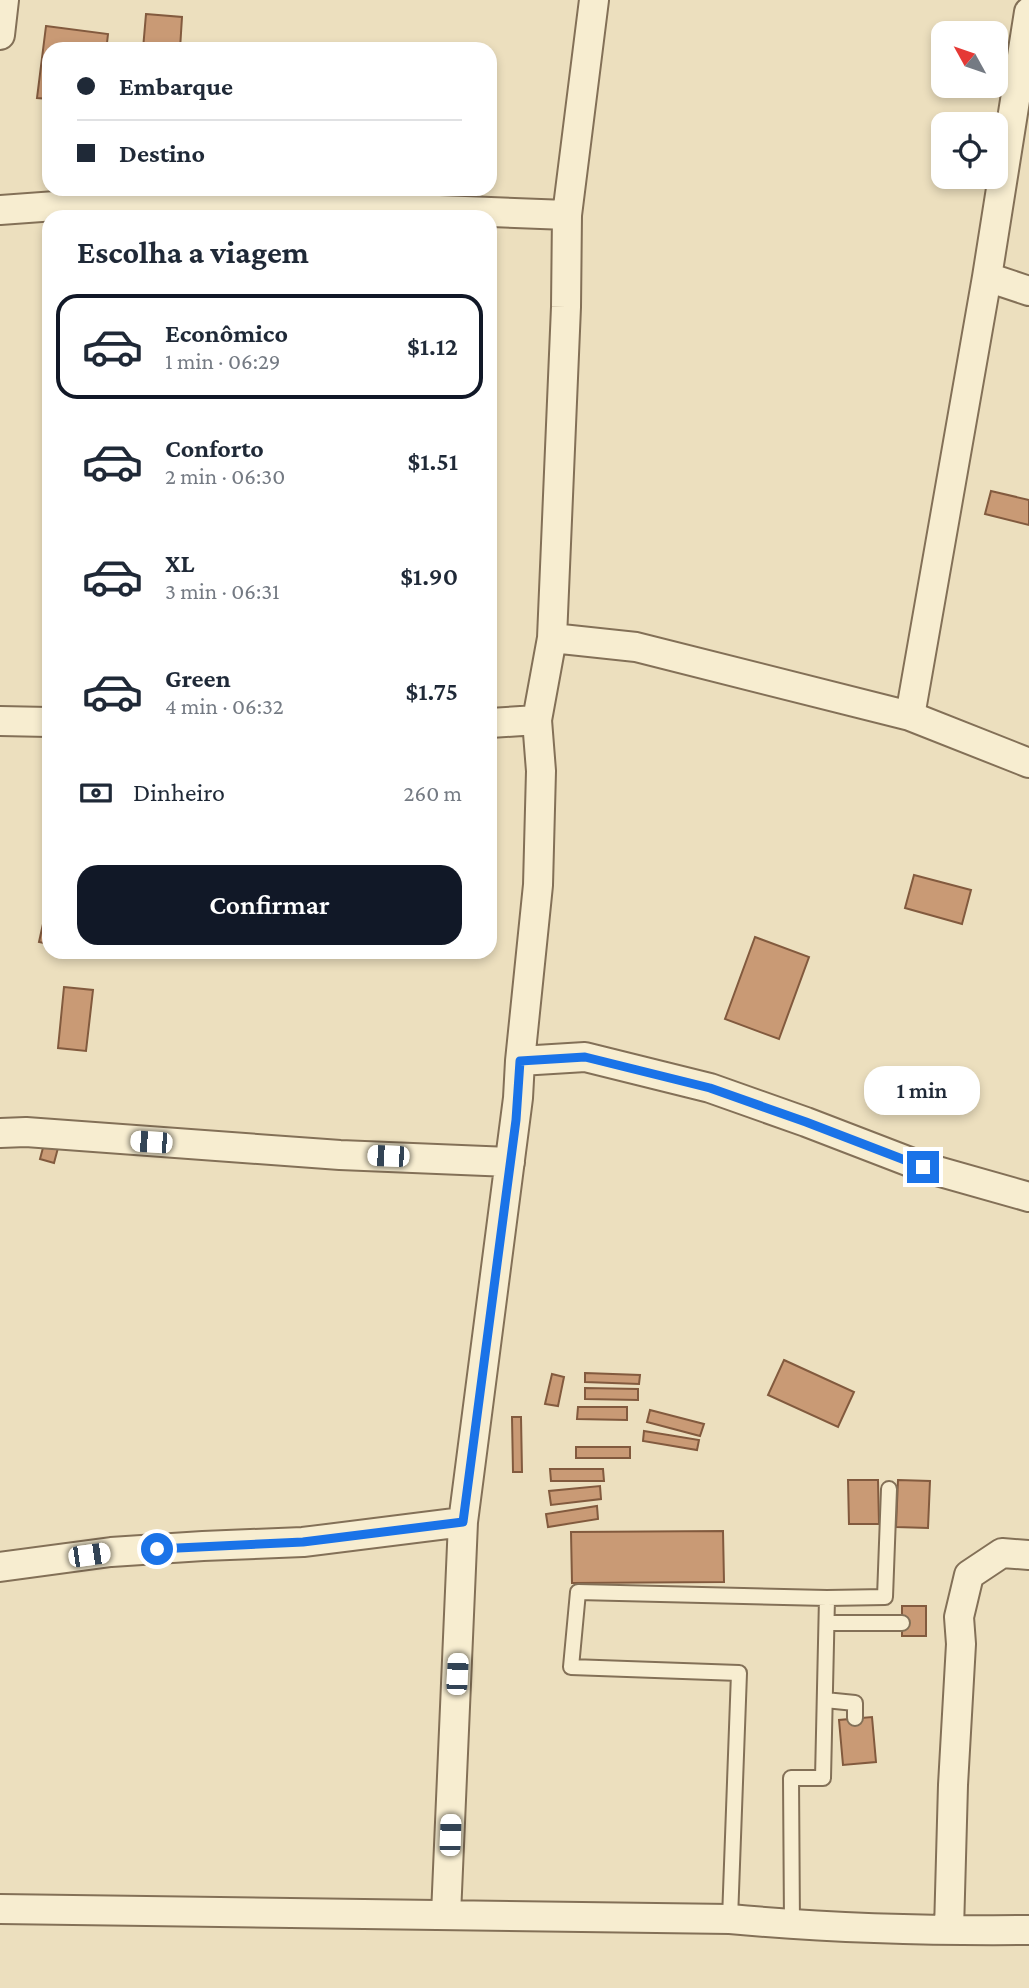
<!DOCTYPE html>
<html lang="pt">
<meta charset="utf-8">
<style>
body{margin:0;font-family:"Crimson Pro",serif;background:#f6f6f7;color:#1f2937;height:100vh;display:flex;flex-direction:column;font-size:26px;white-space:nowrap}
*{box-sizing:border-box;margin:0}
p{font-size:23px;color:#747a83}
.icon{flex:none;width:38px;height:38px;fill:none;stroke:currentColor;stroke-width:2;stroke-linecap:round;stroke-linejoin:round}
.map{position:relative;flex:1;overflow:hidden}
.sheet{position:absolute;left:42px;top:210px;width:455px;height:749px;display:flex;flex-direction:column;background:#fff;border-radius:21px;box-shadow:0 4px 10px #0003}
.sheet>*{flex:none}
.guide{position:absolute;left:42px;top:42px;width:455px;height:154px;border-radius:21px;box-shadow:0 4px 10px #0003;display:grid;align-content:center;height:154px;padding:0 35px;background:#fff}
.needle{width:46px;rotate:310deg}
.fabs{position:absolute;left:931px;top:21px;display:grid;gap:14px}
.fabs a{display:grid;place-items:center;width:77px;height:77px;border-radius:14px;background:#fff;box-shadow:0 4px 10px #0003;font-size:35px}
.end{position:absolute;width:32px;height:32px;margin:-16px;border:9px solid #1a73e8;background:#fff;box-shadow:0 0 0 4px #fff}
.from{border-radius:50%}
.bubble{position:absolute;height:49px;border-radius:21px;background:#fff;box-shadow:0 4px 10px #0003;font-size:23px;font-weight:600;line-height:49px;text-align:center}
.car{position:absolute;width:21px;height:42px;margin:-21px -10px;border-radius:9px;box-shadow:0 0 5px 2px #0007;background:linear-gradient(#fff 24%,#345 0 40%,#fff 0 76%,#345 0 86%,#fff 0)}
.guide b{display:flex;align-items:center;gap:24px;height:66px;font-size:26px}
.guide b+b{border-top:2px solid #e0e1e3}
.guide i{width:18px;height:18px;background:#1f2937}
ul{padding:0;list-style:none}
li{display:flex;align-items:center;gap:21px;height:105px;margin:0 14px 10px;padding:0 21px;border:4px solid transparent;border-radius:21px}
li div{flex:1}
li b{display:block;font-size:26px}
li em{font-style:normal;font-weight:600}
li.current{border-color:#111827}
li>.icon{width:63px;height:63px;stroke-width:1.5}
h2{padding:0 35px;font-size:32px;line-height:84px}
.pay{display:flex;align-items:center;gap:18px;height:77px;padding:0 35px;font-size:26px}
.pay p{margin-inline-start:auto}
.action{display:flex;gap:14px;margin-top:auto;padding:14px 35px}
.action a{flex:1;height:80px;border-radius:21px;background:#111827;color:#fff;font-size:28px;font-weight:600;line-height:80px;text-align:center}
.map>svg:first-child{display:block}
</style>
<div class="map">
<svg width="1029" height="1988" viewBox="0 0 1029 1988">
<rect width="100%" height="100%" fill="#ecdfbe"/>
<path fill="#c99a75" stroke="#825a3e" stroke-width="2" d="M 146,14 L 182,17 L 180,49 L 143,49 Z
M 46,26 L 108,34 L 107,43 L 124,45 L 123,49 L 49,49 L 49,99 L 37,98 Z
M 991,491 L 1029,500 L 1029,525 L 985,514 Z
M 914,875 L 971,890 L 962,924 L 905,908 Z
M 43,924 L 49,925 L 49,944 L 39,942 Z
M 755,937 L 809,957 L 779,1039 L 725,1019 Z
M 64,987 L 93,990 L 86,1051 L 58,1048 Z
M 44,1144 L 58,1148 L 54,1163 L 40,1159 Z
M 784,1360 L 854,1392 L 838,1427 L 768,1395 Z
M 585,1373 L 640,1375 L 639,1384 L 585,1382 Z
M 552,1374 L 564,1377 L 558,1406 L 545,1404 Z
M 585,1388 L 638,1389 L 638,1400 L 585,1399 Z
M 578,1407 L 627,1407 L 627,1420 L 577,1419 Z
M 650,1410 L 704,1424 L 700,1436 L 647,1422 Z
M 512,1417 L 521,1417 L 522,1472 L 513,1472 Z
M 644,1431 L 699,1440 L 697,1450 L 643,1441 Z
M 576,1447 L 630,1447 L 630,1458 L 576,1458 Z
M 550,1469 L 603,1469 L 604,1481 L 551,1481 Z
M 848,1480 L 878,1480 L 879,1524 L 849,1524 Z
M 898,1480 L 930,1481 L 928,1528 L 896,1527 Z
M 600,1486 L 601,1499 L 551,1505 L 549,1491 Z
M 597,1506 L 598,1519 L 548,1527 L 546,1514 Z
M 723,1531 L 724,1582 L 572,1583 L 571,1532 Z
M 902,1606 L 926,1606 L 926,1636 L 902,1636 Z
M 872,1717 L 876,1762 L 843,1765 L 839,1720 Z"/>
<g fill="none" stroke-linecap="round" stroke-linejoin="round">
<g stroke="#837057" stroke-width="18">
<path id="service" d="M 827,1598 L 885,1597 L 889,1489
M 827,1623 L 902,1623
M 825,1700 L 855,1703 L 855,1718
M 730,1919 L 739,1673 L 571,1667 L 578,1592 L 827,1598 L 823,1778 L 791,1778 L 792,1924"/>
</g>
<g stroke="#837057" stroke-width="32">
<path id="minor" d="M 0,35 L 4,0
M 0,210 L 97,203 L 336,206 L 567,215
M 987,277 L 1029,291
M 552,638 L 636,647 L 910,716 L 1029,763
M 910,716 L 987,277 L 1029,12
M 0,721 L 49,722
M 490,723 L 537,720
M 520,1061 L 585,1057 L 710,1088 L 806,1122 L 923,1167 L 1029,1197
M 0,1133 L 26,1132 L 340,1155 L 510,1162
M 0,1567 L 111,1552 L 203,1546 L 303,1542 L 463,1522
M 0,1909 L 730,1919 C 829,1928 929,1931 1029,1930
M 446,1915 L 463,1522 L 518,1098 L 520,1061 L 538,885 L 541,771 L 537,720 L 552,638 L 566,307 L 567,215 L 594,0
M 949,1930 L 953,1785 L 961,1644 L 959,1617 L 969,1575 L 1002,1553 L 1029,1555"/>
</g>
<use href="#service" stroke="#f7edd0" stroke-width="14"/>
<use href="#minor" stroke="#f7edd0" stroke-width="28"/>
</g>
<g fill="none" stroke-linecap="round" stroke-linejoin="round">
<path stroke="#1a73e8" stroke-width="9" d="M 157,1549 L 303,1542 L 463,1522 L 516,1120 L 520,1061 L 585,1057 L 710,1088 L 806,1122 L 923,1167"/>
</g>
</svg>
<div class="fabs">
<a><svg class="needle" viewBox="-14 -14 28 28"><path d="M0-13l5 13h-10z" fill="#e53935"/><path d="M0 13l5-13h-10z" fill="#747a83"/></svg></a>
<a><svg class="icon" aria-label="locate" viewBox="0 0 24 24"><circle cx="12" cy="12" r="6"/><path d="M12 2v4M12 18v4M2 12h4M18 12h4"/></svg></a>
</div>
<i class="end from" style="left:157px;top:1549px"></i>
<i class="end" style="left:923px;top:1167px"></i>
<div class="bubble" style="left:864px;top:1066px;width:116px">1 min</div>
<i class="car" style="left:151px;top:1142px;rotate:274deg"></i>
<i class="car" style="left:388px;top:1156px;rotate:272deg"></i>
<i class="car" style="left:89px;top:1555px;rotate:82deg"></i>
<i class="car" style="left:457px;top:1674px;rotate:3deg"></i>
<i class="car" style="left:450px;top:1835px;rotate:2deg"></i>
<div class="guide">
<b><i class="from"></i>Embarque</b>
<b><i></i>Destino</b>
</div>
<section class="sheet">
<h2>Escolha a viagem</h2>
<ul>
<li class="current"><svg class="icon" aria-label="car" viewBox="0 0 24 24"><path d="M5 17H2v-5l4-1 3-4h7l3 4 3 1v5h-3M9 17h6M6 11h13"/><circle cx="7" cy="17" r="2"/><circle cx="17" cy="17" r="2"/></svg><div><b>Econômico</b><p>1 min · 06:29</p></div><em>$1.12</em></li>
<li><svg class="icon" aria-label="car" viewBox="0 0 24 24"><path d="M5 17H2v-5l4-1 3-4h7l3 4 3 1v5h-3M9 17h6M6 11h13"/><circle cx="7" cy="17" r="2"/><circle cx="17" cy="17" r="2"/></svg><div><b>Conforto</b><p>2 min · 06:30</p></div><em>$1.51</em></li>
<li><svg class="icon" aria-label="car" viewBox="0 0 24 24"><path d="M5 17H2v-5l4-1 3-4h7l3 4 3 1v5h-3M9 17h6M6 11h13"/><circle cx="7" cy="17" r="2"/><circle cx="17" cy="17" r="2"/></svg><div><b>XL</b><p>3 min · 06:31</p></div><em>$1.90</em></li>
<li><svg class="icon" aria-label="car" viewBox="0 0 24 24"><path d="M5 17H2v-5l4-1 3-4h7l3 4 3 1v5h-3M9 17h6M6 11h13"/><circle cx="7" cy="17" r="2"/><circle cx="17" cy="17" r="2"/></svg><div><b>Green</b><p>4 min · 06:32</p></div><em>$1.75</em></li>
</ul>
<div class="pay"><svg class="icon" aria-label="cash" viewBox="0 0 24 24"><path d="M3 7h18v10H3z"/><circle cx="12" cy="12" r="2"/></svg>Dinheiro<p>260 m</p></div>
<div class="action"><a>Confirmar</a></div>
</section>
</div>
